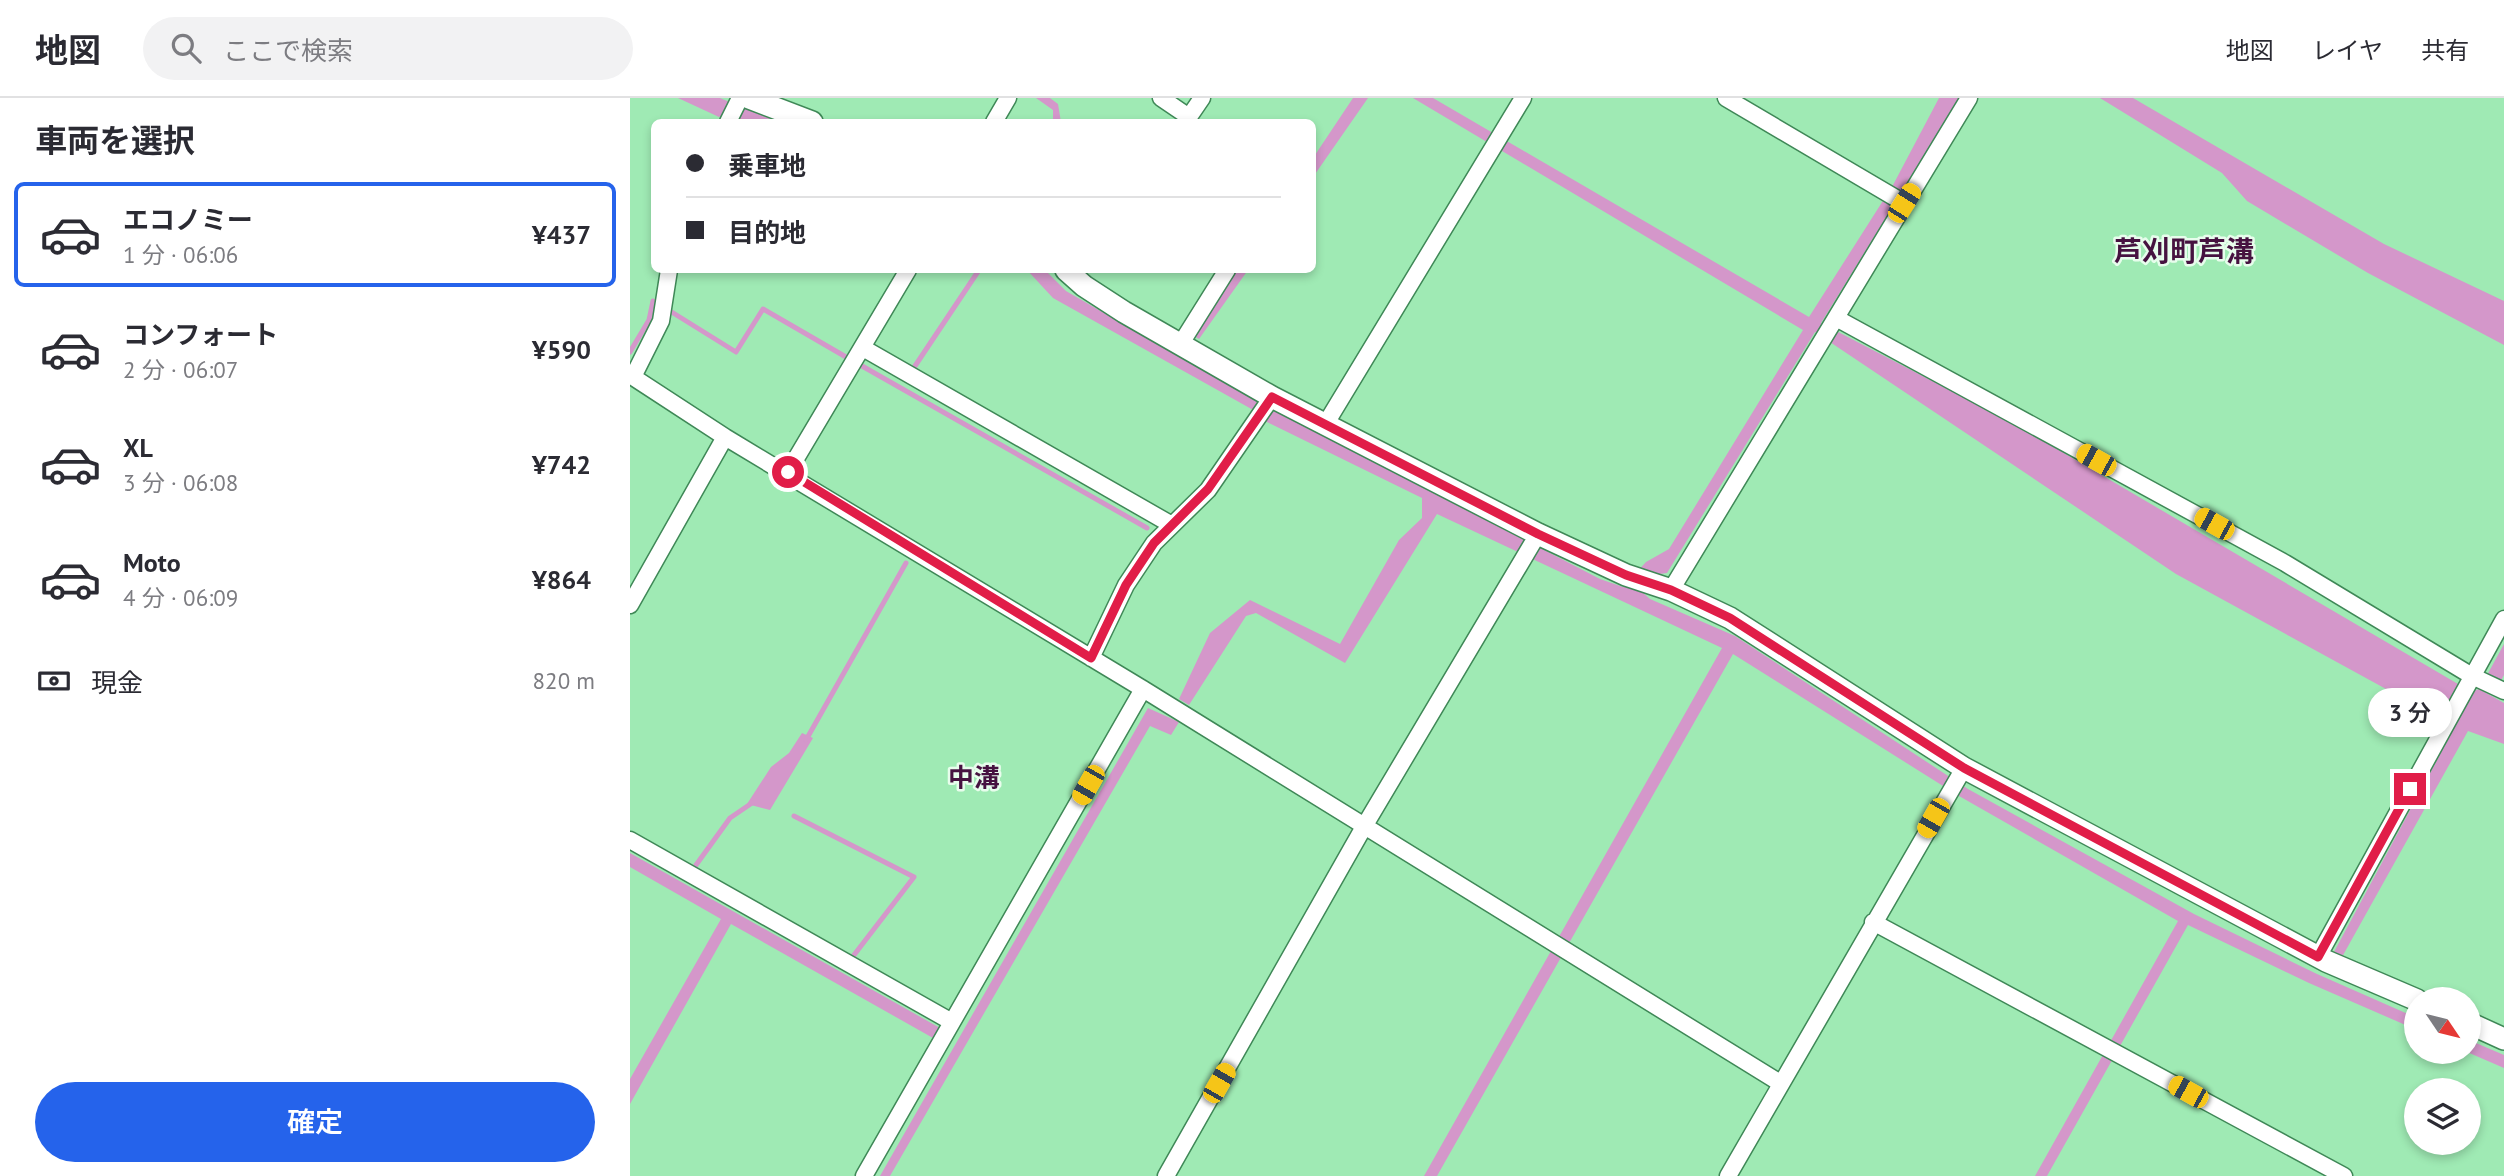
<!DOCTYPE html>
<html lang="ja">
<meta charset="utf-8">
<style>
body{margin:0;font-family:"PT Sans","Noto Sans JP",sans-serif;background:#f2f2f3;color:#2b2b33;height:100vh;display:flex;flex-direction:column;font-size:26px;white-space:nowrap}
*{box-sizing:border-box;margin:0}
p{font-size:23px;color:#7c7c81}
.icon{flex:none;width:38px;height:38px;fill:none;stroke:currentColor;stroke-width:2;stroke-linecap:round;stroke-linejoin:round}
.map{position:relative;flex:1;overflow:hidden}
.drawer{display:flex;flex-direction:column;background:#fff;width:630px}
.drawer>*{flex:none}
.top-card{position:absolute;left:21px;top:21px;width:665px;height:154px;border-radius:10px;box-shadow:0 4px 10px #0003;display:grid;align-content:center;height:154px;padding:0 35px;background:#fff}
.needle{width:46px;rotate:125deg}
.fabs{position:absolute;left:1774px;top:889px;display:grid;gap:14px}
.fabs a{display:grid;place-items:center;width:77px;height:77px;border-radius:50%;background:#fff;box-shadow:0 4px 10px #0003;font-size:35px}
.end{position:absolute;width:32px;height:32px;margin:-16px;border:9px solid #e11d48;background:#fff;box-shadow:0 0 0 4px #fff}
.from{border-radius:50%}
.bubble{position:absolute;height:49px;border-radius:24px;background:#fff;box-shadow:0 4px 10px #0003;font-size:23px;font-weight:600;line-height:49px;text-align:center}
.car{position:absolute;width:21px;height:42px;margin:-21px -10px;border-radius:9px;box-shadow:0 0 5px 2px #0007;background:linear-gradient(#f5c518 24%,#345 0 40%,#f5c518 0 76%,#345 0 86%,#f5c518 0)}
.top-card b{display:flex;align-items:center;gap:24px;height:66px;font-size:26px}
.top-card b+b{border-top:2px solid #e1e1e2}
.top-card i{width:18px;height:18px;background:#2b2b33}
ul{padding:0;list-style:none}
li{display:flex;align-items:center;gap:21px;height:105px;margin:0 14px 10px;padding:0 21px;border:4px solid transparent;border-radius:10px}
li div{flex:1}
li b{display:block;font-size:26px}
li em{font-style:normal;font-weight:600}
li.selected{border-color:#2563eb}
li>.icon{width:63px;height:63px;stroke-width:1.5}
h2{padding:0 35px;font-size:32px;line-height:84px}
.pay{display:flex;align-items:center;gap:18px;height:77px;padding:0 35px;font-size:26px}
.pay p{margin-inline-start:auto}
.cta{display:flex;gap:14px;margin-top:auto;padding:14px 35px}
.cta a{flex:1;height:80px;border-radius:42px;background:#2563eb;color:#fff;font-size:28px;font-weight:600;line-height:80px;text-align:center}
header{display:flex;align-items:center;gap:42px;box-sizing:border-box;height:98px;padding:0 35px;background:#fff;border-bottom:2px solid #e1e1e2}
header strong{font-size:33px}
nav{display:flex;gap:38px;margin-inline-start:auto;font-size:24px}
.search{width:490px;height:63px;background:#f2f2f3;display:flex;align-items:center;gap:18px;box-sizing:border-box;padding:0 24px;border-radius:38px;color:#7c7c81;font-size:26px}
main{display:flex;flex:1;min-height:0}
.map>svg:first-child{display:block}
</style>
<header>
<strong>地図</strong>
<div class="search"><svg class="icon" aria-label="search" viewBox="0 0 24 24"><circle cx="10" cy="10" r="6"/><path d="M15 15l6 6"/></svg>ここで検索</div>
<nav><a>地図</a><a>レイヤ</a><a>共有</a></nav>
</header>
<main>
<section class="drawer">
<h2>車両を選択</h2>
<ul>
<li class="selected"><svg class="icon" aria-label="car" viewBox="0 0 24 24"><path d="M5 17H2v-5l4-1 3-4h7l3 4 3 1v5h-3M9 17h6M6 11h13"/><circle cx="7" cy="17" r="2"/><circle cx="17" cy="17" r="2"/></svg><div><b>エコノミー</b><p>1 分 · 06:06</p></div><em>¥437</em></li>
<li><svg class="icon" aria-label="car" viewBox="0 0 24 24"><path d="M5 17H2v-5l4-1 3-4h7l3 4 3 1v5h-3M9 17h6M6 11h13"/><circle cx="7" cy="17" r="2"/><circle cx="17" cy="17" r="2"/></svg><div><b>コンフォート</b><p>2 分 · 06:07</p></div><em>¥590</em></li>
<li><svg class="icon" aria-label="car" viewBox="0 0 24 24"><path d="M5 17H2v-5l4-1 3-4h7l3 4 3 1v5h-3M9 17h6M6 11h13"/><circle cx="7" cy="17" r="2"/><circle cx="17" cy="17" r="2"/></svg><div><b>XL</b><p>3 分 · 06:08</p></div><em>¥742</em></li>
<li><svg class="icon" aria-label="car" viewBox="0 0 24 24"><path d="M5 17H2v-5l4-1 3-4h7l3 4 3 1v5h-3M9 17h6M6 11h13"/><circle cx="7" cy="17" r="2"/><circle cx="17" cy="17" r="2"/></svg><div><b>Moto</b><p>4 分 · 06:09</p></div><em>¥864</em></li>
</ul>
<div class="pay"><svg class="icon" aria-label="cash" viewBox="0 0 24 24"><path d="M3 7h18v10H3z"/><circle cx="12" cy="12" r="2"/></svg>現金<p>820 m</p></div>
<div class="cta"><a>確定</a></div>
</section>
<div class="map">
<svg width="1874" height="1078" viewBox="0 0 1874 1078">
<rect width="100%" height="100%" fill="#9feab4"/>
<path fill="#d497ca" d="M 48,0 L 90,0 L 148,24 L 117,24 L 95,15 L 89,19 Z
M 406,0 L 420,0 L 428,6 L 431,24 L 423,24 L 423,12 Z
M 723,0 L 738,0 L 683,79 L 683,60 Z
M 783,0 L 803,0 L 1179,219 L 1263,87 L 1309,0 L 1330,0 L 1191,225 L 1381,324 L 1828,586 L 1809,620 L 1546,476 L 1185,234 L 1037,475 L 1022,477 L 1011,493 L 1020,501 L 1105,538 L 1338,691 L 1564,816 L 1687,876 L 1787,920 L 1787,932 L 1679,885 L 1558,827 L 1417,1078 L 1405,1078 L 1548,823 L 1329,698 L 1103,556 L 807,1078 L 794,1078 L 1092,550 L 807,416 L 715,565 L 626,515 L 616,518 L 559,607 L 549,601 L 580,535 L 620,502 L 710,546 L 769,442 L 792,420 L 792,400 L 635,323 L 639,315 L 646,313 L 970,481 L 993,489 L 1016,464 L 1039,451 L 1173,232 Z
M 1470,0 L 1503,0 L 1754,146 L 1874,203 L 1874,247 L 1738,175 L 1617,103 L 1592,75 Z
M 397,172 L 415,172 L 436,193 L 628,304 L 625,313 L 423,200 Z
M 606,172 L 618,172 L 569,241 L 564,238 Z
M 1874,546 L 1874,577 L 1869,586 L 1856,579 Z
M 1849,591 L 1874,605 L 1874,646 L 1838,633 L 1712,859 L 1704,854 L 1844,593 Z
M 518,610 L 549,624 L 541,637 L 520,628 L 260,1078 L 250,1078 Z
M 172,635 L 183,640 L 140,712 L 117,706 L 141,669 L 159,655 Z
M 0,755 L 310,930 L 303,940 L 101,826 L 0,1006 L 0,981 L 91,821 L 0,769 Z
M 1839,942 L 1874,957 L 1874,970 L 1837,954 Z"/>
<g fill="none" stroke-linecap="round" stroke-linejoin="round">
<path stroke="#d497ca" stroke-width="5" d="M 40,213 L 106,254 L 133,211 L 216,259
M 0,254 L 19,222 L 23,203
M 232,268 L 517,430
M 285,268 L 349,172
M 176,642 L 276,465
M 164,718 L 284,779 L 224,857
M 66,767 L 100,720 L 122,705"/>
<g stroke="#3f8857" stroke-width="19">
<path id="street" d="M 531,0 L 559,19 L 559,24
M 1096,0 L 1274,105
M 559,19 L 572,0
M 98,24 L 110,0
M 364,24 L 378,0
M 39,172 L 31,223 L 3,279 L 95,339
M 1206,220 L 1655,465 L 1842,578 L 1874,593
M 550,247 L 597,172
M 233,250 L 542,427
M 695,327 L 893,0
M 158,374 L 278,172
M 1041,492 L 1339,0
M 0,507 L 95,339 L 513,591 L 1150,985
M 461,560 L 496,487 L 524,445 L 578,392 L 642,299
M 0,742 L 322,924
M 1243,824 L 1714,1078
M 1688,859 L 1874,521
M 234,1078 L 513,591
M 536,1078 L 735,727 L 908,436
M 1098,1078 L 1334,670"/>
</g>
<g stroke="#3f8857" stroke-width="24">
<path id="secondary" d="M 119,0 L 182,24
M 436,172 L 454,188 L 494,214 L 642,299 L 908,436 L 996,477 L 1041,492 L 1100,520 L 1334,670 L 1696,863 L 1787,902
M 1839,925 L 1874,941"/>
</g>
<use href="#street" stroke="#fff" stroke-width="16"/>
<use href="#secondary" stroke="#fff" stroke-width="21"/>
</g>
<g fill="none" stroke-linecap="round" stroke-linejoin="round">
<path stroke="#e11d48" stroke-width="9" d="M 158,374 L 461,560 L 496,487 L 524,445 L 578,391 L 642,299 L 908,436 L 996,477 L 1041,492 L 1100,520 L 1334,670 L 1688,859 L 1780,691"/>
</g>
<g text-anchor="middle" stroke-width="5" stroke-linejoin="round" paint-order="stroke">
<g font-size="26" font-weight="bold" fill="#461240" stroke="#e7fdec">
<text x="344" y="689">中溝</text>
</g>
<g font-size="28" font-weight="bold" fill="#461240" stroke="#e7fdec">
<text x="1554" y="163">芦刈町芦溝</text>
</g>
</g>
</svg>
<div class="fabs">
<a><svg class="needle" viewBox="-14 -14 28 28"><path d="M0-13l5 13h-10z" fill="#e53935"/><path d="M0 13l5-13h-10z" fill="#7c7c81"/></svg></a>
<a><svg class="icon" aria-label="layers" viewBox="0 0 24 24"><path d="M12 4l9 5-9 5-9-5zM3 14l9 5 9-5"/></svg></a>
</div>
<i class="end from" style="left:158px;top:374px"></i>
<i class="end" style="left:1780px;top:691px"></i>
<div class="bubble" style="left:1738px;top:590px;width:84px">3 分</div>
<i class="car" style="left:1274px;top:105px;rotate:32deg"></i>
<i class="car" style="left:1466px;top:362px;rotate:299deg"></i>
<i class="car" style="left:1584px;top:426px;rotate:299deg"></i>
<i class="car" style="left:458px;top:687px;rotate:210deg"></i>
<i class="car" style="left:1303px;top:720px;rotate:210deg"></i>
<i class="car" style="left:589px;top:985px;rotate:30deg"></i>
<i class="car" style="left:1558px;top:994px;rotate:299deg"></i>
<div class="top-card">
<b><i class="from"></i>乗車地</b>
<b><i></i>目的地</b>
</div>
</div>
</main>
